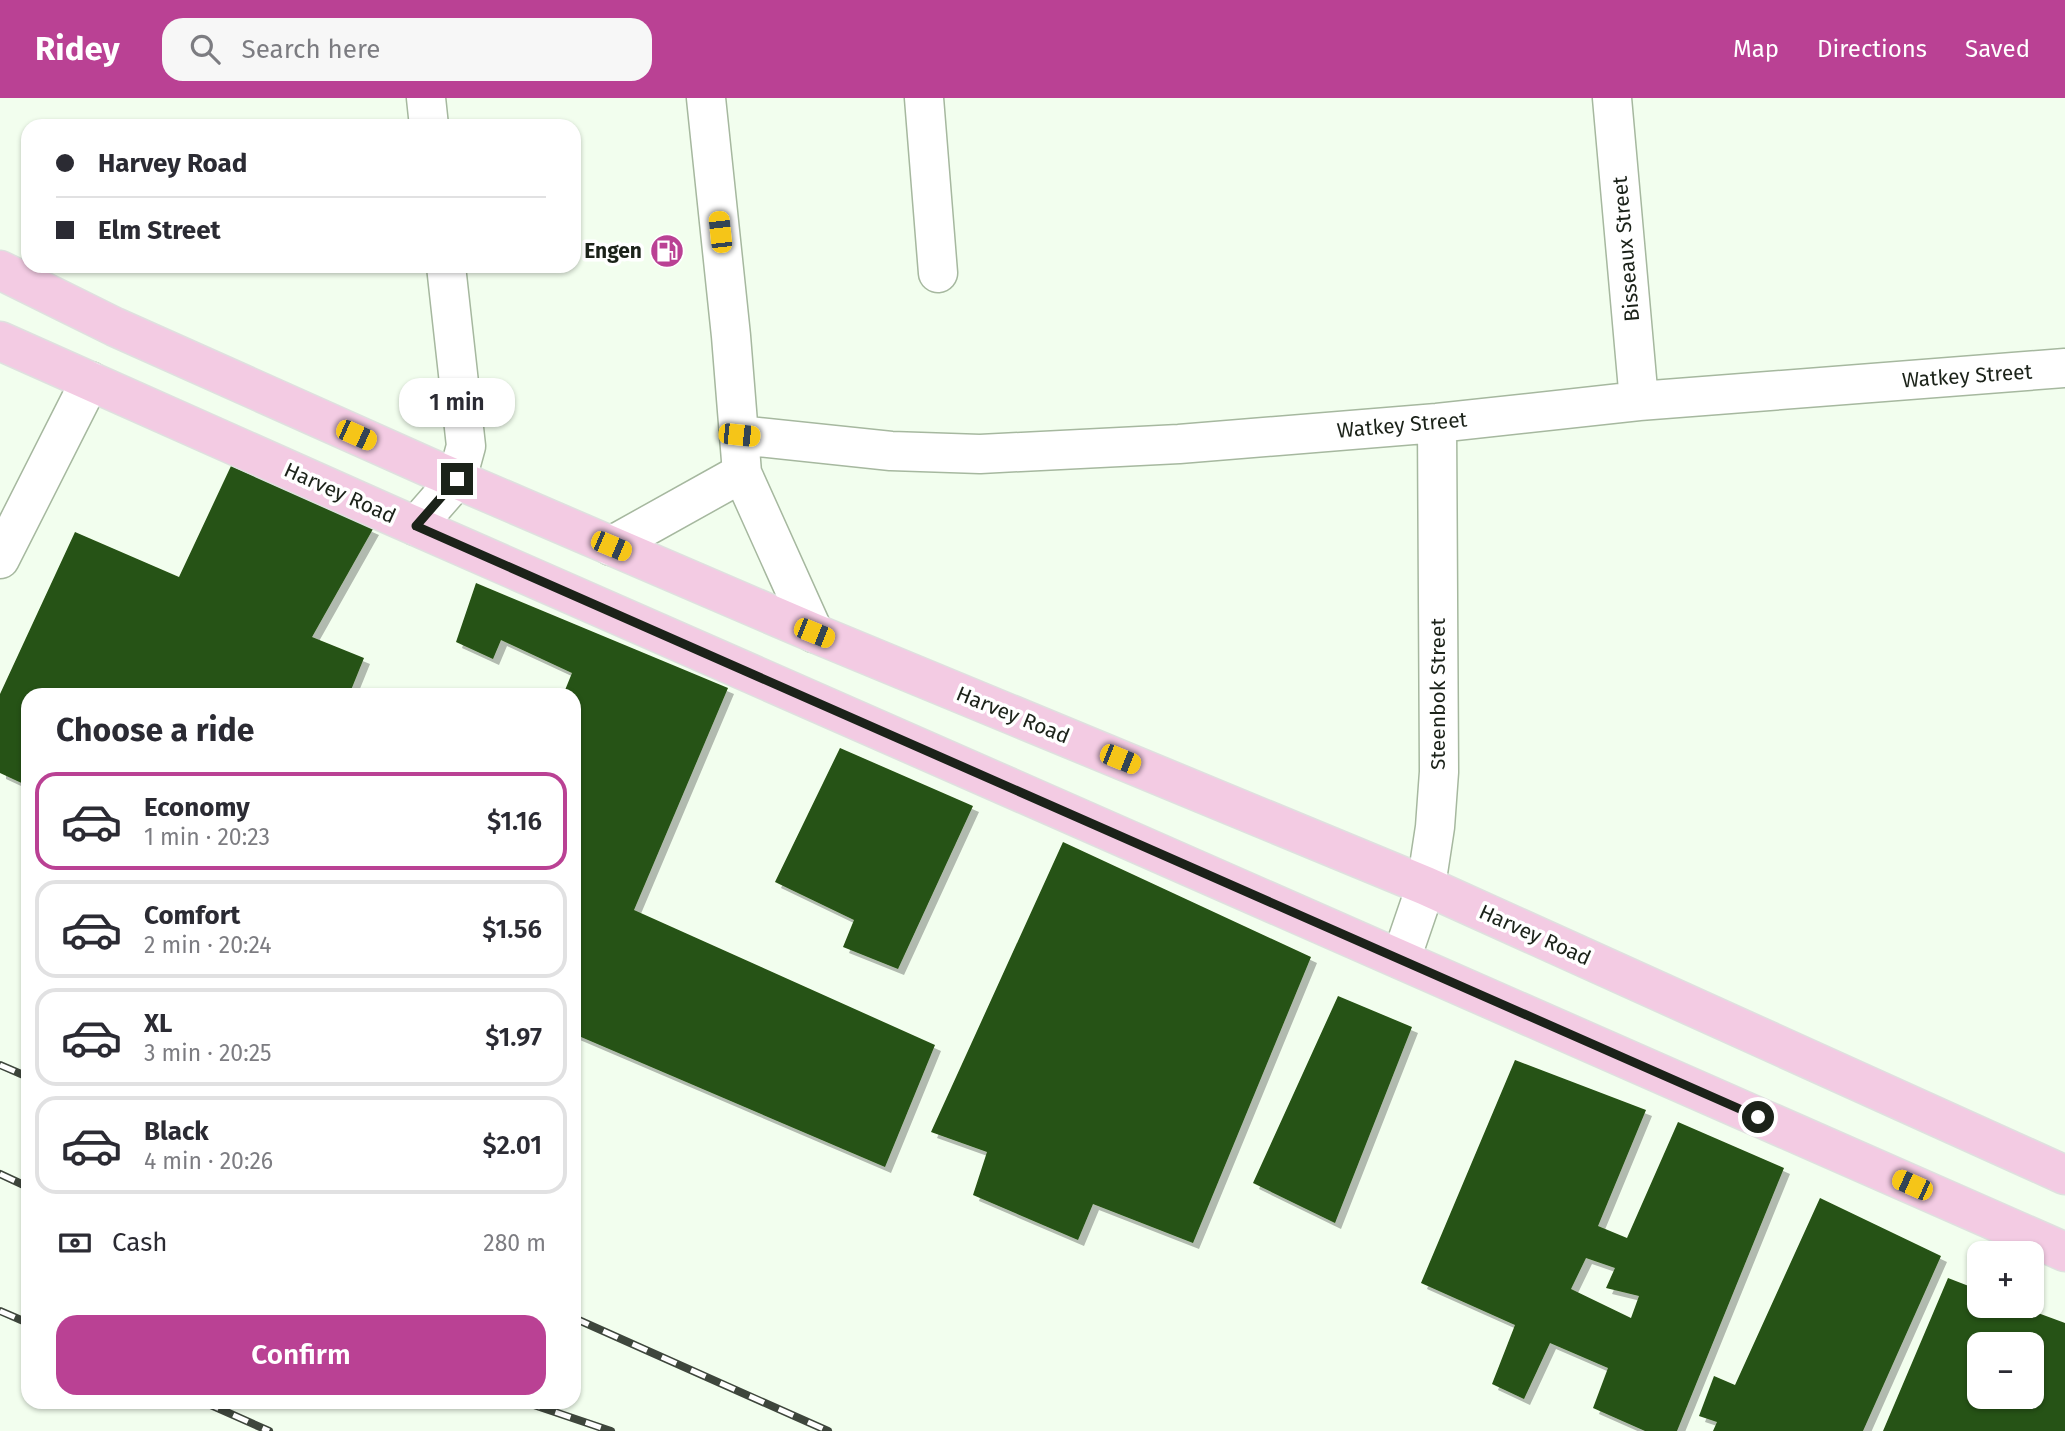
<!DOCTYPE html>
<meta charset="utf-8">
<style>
body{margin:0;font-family:"Fira Sans",sans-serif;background:#f7f7f7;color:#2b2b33;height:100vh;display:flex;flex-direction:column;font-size:26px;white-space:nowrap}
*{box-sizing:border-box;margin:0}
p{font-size:23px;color:#7c7c81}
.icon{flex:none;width:38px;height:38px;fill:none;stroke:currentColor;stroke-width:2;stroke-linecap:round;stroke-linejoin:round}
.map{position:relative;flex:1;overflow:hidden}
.panel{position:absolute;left:21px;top:590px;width:560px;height:721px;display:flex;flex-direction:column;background:#fff;border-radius:21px;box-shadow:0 2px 5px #0004}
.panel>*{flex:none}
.hud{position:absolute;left:21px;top:21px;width:560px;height:154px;border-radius:21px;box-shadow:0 2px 5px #0004;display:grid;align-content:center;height:154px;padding:0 35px;background:#fff}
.fabs{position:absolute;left:1967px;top:1143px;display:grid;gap:14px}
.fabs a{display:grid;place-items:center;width:77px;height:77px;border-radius:14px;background:#fff;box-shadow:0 2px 5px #0004;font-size:35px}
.end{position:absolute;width:32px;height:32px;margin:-16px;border:9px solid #1b2219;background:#fff;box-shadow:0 0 0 4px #fff}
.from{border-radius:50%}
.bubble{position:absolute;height:49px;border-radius:21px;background:#fff;box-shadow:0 2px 5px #0004;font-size:23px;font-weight:600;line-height:49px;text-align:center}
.car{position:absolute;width:21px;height:42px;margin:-21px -10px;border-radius:9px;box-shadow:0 0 5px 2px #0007;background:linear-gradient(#f5c518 24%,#345 0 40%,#f5c518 0 76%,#345 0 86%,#f5c518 0)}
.hud b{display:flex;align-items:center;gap:24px;height:66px;font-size:26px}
.hud b+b{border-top:2px solid #e1e1e2}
.hud i{width:18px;height:18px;background:#2b2b33}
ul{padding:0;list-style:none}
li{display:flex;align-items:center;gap:21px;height:98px;margin:0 14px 10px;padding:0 21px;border:4px solid #e1e1e2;border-radius:21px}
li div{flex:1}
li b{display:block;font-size:26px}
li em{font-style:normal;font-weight:600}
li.current{border-color:#ba4194}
li>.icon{width:63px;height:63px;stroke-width:1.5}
h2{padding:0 35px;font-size:32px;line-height:84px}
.pay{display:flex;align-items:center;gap:18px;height:77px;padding:0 35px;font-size:26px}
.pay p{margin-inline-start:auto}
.cta{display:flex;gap:14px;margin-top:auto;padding:14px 35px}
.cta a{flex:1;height:80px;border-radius:21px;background:#ba4194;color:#fff;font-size:28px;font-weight:600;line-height:80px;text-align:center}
header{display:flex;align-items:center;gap:42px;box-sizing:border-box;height:98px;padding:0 35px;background:#ba4194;color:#fff}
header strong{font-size:33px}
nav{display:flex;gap:38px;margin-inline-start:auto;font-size:24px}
.search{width:490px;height:63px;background:#f7f7f7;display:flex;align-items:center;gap:18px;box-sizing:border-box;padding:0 24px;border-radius:21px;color:#7c7c81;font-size:26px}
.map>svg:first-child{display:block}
</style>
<header>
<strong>Ridey</strong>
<div class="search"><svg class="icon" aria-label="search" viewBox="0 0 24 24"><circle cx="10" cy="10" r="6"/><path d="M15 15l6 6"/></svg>Search here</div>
<nav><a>Map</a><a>Directions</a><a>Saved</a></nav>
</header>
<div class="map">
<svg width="2065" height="1333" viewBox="0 0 2065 1333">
<defs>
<filter id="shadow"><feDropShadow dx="6" dy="6" stdDeviation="0" flood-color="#0004"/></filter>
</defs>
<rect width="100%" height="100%" fill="#f2feee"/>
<path fill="#275213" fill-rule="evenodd" filter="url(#shadow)" d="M 231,368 L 373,431 L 312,539 L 364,560 L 349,597 L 28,597 L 28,688 L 0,675 L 0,596 L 75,434 L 179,479 Z
M 476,485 L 728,590 L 634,812 L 935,947 L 885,1069 L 574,936 L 574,597 L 563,597 L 572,575 L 501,542 L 493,561 L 456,544 Z
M 840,650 L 973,708 L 898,871 L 843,849 L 854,822 L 775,784 Z
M 1063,744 L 1311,859 L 1193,1145 L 1093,1106 L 1078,1142 L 973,1097 L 987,1054 L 931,1034 Z
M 1338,898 L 1412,929 L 1335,1125 L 1253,1085 Z
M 1515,962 L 1646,1012 L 1598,1128 L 1627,1140 L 1678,1024 L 1784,1070 L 1677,1333 L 1645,1333 L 1593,1310 L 1608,1270 L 1550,1245 L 1524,1301 L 1492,1286 L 1515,1227 L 1421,1185 ZM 1586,1160 L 1615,1170 L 1606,1190 L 1639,1198 L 1631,1220 L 1571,1191 Z
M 1820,1100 L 1941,1158 L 1863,1333 L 1713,1333 L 1717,1324 L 1699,1318 L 1714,1278 L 1735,1287 Z
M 1948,1180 L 1979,1192 L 1979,1208 L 2019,1208 L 2065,1225 L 2065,1333 L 1883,1333 ZM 1979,1246 L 2032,1246 L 2032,1298 L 1979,1298 Z"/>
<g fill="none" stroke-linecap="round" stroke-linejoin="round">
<g stroke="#a6b89f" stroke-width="41">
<path id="minor" d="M 426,0 L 429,28
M 706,0 L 731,238 L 742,375 L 814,535
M 924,0 L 938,175
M 1612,0 L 1639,303
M 739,337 L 891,353 L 980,356 L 1179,346 L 1437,325 L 1639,303 L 2065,270
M 416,428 L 457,381 L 466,348 L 446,168
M 611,448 L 742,375
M 0,461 L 90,283
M 1401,861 L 1426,788 L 1435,729 L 1439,674 L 1437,325"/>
</g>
<g stroke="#dfe0df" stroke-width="41">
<path id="major" d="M 0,172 L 115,229 L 428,369 L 814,535 L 1426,788 L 2065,1077
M 0,243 L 388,416 L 2065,1154"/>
</g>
<use href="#minor" stroke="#fff" stroke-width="38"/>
<use href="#major" stroke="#f3cbe3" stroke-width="38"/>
<g stroke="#3e463c" stroke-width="8">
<path id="rail" d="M 0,967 L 28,979
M 0,1076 L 28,1089
M 0,1213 L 28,1225
M 574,1220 L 828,1333
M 204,1304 L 269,1333
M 525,1304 L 611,1333"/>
</g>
<use href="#rail" stroke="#fff" stroke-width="5" stroke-dasharray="16" stroke-linecap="butt"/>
</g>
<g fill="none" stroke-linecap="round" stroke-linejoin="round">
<path stroke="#1b2219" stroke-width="9" d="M 457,381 L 416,428 L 1758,1019"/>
</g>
<defs>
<g id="fuel-disc" transform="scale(1.75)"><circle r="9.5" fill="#ba4194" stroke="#fff"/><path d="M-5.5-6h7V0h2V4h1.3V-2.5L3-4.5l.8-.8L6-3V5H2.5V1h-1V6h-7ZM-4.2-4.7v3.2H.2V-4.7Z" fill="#fff"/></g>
</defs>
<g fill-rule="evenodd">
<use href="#fuel-disc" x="667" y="153"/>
</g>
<g text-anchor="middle" stroke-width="7" stroke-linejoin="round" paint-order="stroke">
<g font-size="21" fill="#1b2219" stroke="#fff">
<text transform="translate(1626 151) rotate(-95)" y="7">Bisseaux Street</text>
<text transform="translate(1967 278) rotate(-4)" y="7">Watkey Street</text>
<text transform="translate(1402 327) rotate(-5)" y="7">Watkey Street</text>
<text transform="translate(340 395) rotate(24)" y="7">Harvey Road</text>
<text transform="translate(1438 596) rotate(-90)" y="7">Steenbok Street</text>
<text transform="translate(1013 617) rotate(22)" y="7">Harvey Road</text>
<text transform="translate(1535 837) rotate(24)" y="7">Harvey Road</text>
</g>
<g font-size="21" font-weight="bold" fill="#1b2219" stroke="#fff" text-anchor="end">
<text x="642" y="160">Engen</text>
</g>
</g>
</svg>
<div class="fabs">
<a>+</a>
<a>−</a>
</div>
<i class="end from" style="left:1758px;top:1019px"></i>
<i class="end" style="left:457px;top:381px"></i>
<div class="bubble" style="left:399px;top:280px;width:116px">1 min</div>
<i class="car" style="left:720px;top:134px;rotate:354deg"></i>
<i class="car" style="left:356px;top:337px;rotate:114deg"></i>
<i class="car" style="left:739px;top:337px;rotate:96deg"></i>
<i class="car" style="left:611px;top:448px;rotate:113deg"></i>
<i class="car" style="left:814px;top:535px;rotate:112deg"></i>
<i class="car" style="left:1120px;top:661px;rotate:112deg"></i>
<i class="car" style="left:1912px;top:1087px;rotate:294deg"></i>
<div class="hud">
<b><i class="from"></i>Harvey Road</b>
<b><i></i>Elm Street</b>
</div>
<section class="panel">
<h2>Choose a ride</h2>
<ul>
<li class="current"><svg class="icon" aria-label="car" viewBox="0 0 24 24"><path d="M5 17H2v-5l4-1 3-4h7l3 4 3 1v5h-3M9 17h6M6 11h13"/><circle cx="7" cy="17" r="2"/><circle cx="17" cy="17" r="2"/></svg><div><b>Economy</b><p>1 min · 20:23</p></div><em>$1.16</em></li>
<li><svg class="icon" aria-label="car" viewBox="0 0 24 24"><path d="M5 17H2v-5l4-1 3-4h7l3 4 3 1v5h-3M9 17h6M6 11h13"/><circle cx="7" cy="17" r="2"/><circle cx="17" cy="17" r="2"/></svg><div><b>Comfort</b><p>2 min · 20:24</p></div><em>$1.56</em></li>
<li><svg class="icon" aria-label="car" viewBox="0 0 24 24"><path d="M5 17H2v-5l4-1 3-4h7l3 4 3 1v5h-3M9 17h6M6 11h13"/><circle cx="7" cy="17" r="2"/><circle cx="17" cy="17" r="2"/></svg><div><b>XL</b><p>3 min · 20:25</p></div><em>$1.97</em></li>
<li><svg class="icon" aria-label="car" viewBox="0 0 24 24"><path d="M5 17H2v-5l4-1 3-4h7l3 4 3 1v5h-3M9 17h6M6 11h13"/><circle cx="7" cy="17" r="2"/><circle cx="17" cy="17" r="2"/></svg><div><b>Black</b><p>4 min · 20:26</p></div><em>$2.01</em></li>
</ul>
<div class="pay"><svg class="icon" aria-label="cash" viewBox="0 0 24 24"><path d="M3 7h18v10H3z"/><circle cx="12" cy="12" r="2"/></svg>Cash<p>280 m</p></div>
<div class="cta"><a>Confirm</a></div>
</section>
</div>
